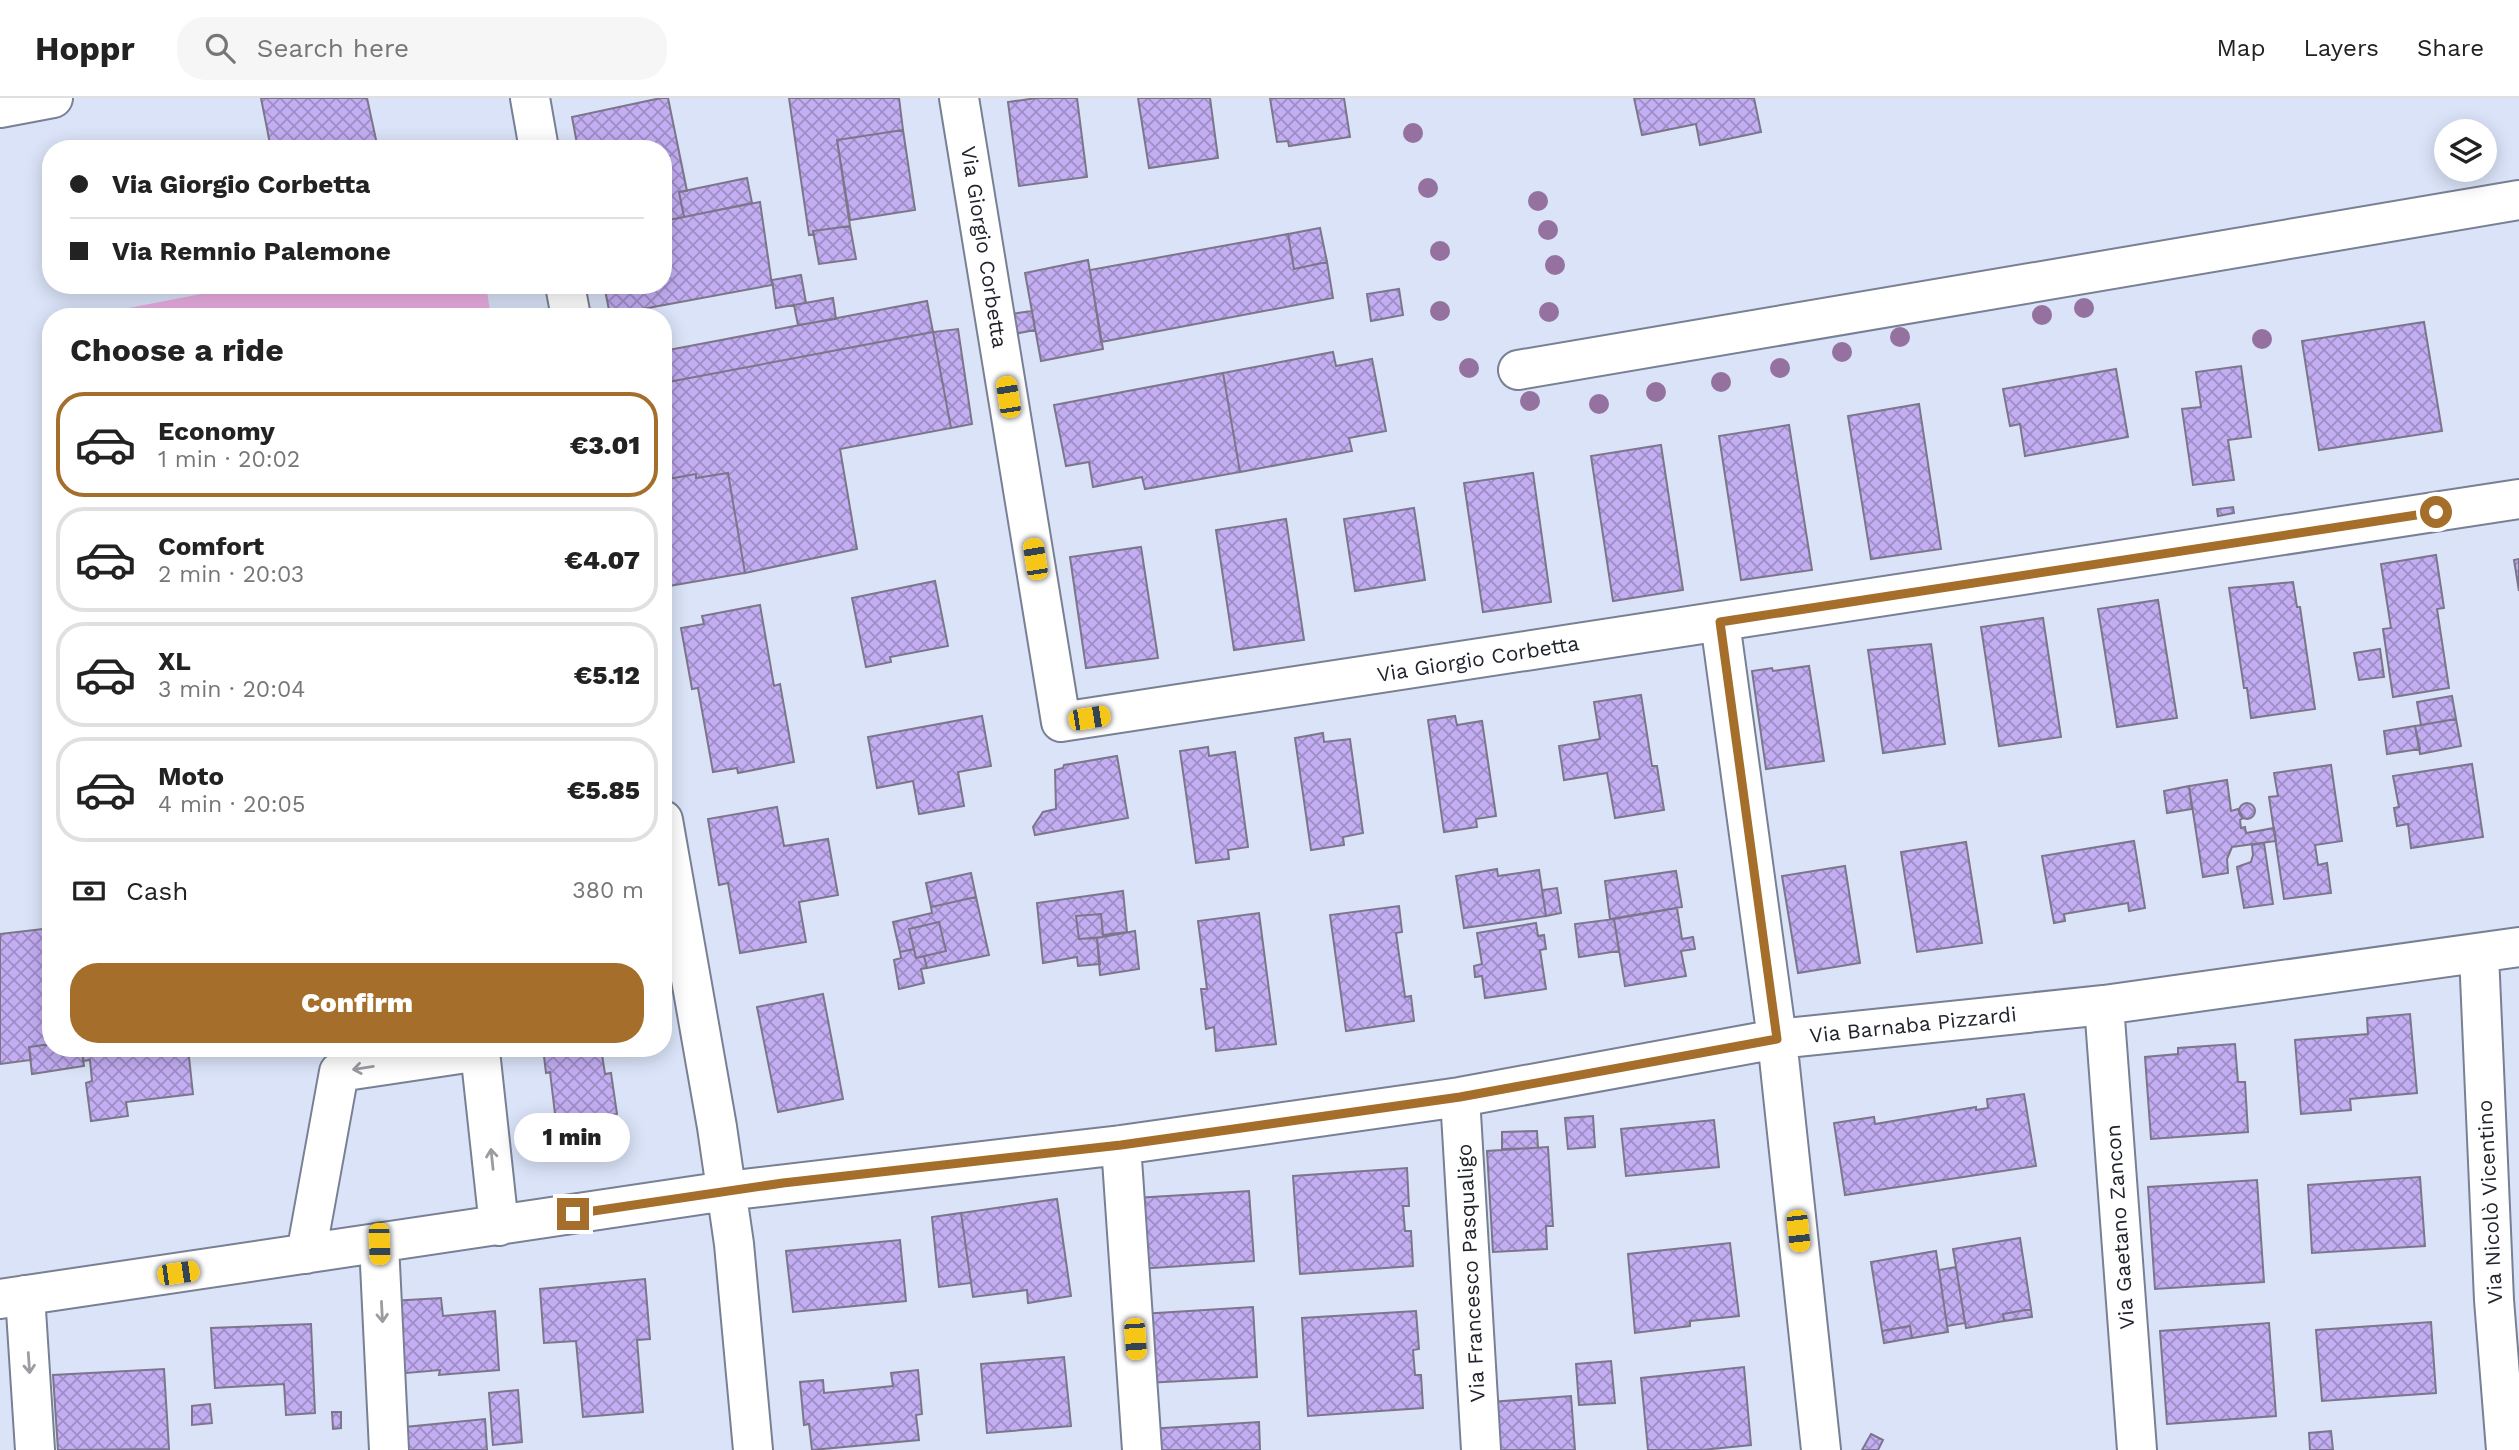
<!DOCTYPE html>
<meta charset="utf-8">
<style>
body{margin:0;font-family:"Work Sans",sans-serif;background:#f6f6f6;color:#222;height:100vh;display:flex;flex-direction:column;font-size:26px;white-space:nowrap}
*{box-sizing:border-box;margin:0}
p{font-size:23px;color:#767676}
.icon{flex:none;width:38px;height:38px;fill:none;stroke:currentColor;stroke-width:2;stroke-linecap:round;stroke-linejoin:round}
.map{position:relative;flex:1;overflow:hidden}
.side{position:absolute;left:42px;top:210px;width:630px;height:749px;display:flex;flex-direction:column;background:#fff;border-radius:28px;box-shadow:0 4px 18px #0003}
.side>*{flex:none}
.top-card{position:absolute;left:42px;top:42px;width:630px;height:154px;border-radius:28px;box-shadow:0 4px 18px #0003;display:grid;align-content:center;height:154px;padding:0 28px;background:#fff}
.fabs{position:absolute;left:2434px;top:21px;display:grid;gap:14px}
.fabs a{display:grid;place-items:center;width:63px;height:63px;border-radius:50%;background:#fff;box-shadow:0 4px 18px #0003;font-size:35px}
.end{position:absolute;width:32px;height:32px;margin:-16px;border:9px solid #a56e2a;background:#fff;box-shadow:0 0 0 4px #fff}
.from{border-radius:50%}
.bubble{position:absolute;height:49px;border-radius:24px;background:#fff;box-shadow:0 4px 18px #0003;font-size:23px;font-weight:800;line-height:49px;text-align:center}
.car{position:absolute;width:21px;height:42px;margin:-21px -10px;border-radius:9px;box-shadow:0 0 5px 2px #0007;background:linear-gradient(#f5c518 24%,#345 0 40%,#f5c518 0 76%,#345 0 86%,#f5c518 0)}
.top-card b{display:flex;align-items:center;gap:24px;height:66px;font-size:26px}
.top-card b+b{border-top:2px solid #e0e0e0}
.top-card i{width:18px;height:18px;background:#222}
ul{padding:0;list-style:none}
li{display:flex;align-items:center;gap:21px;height:105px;margin:0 14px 10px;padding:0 14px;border:4px solid #e0e0e0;border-radius:28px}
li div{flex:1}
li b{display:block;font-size:26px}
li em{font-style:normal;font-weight:800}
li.on{border-color:#a56e2a}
li>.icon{width:63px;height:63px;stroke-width:1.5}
h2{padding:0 28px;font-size:32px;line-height:84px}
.pay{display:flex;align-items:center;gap:18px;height:77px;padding:0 28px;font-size:26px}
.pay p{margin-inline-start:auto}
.primary-button{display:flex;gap:14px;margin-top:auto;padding:14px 28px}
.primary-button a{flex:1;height:80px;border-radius:28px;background:#a56e2a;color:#fff;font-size:28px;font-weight:800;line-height:80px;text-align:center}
header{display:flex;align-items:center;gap:42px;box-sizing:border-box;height:98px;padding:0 35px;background:#fff;border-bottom:2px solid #e0e0e0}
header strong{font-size:33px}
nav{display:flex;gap:38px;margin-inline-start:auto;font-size:24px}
.search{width:490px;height:63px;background:#f6f6f6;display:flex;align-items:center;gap:18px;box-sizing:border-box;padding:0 24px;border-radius:28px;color:#767676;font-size:26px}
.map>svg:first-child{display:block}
</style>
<header>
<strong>Hoppr</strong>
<div class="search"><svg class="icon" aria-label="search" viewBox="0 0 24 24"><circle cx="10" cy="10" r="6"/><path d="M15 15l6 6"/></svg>Search here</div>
<nav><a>Map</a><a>Layers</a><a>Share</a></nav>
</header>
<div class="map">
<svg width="2519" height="1352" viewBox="0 0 2519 1352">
<defs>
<pattern id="building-cross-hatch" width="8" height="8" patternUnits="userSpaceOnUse" patternTransform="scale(1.75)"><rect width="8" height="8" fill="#c3aef3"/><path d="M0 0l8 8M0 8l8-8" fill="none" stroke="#9e8dc5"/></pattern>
</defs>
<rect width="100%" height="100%" fill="#dae3f8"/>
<path fill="#e9ade1" d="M 248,187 L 486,187 L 491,219 L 82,219 Z"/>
<path fill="url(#building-cross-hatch)" stroke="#7b7689" stroke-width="2" d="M 261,0 L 367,0 L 378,51 L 271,51 Z
M 661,0 L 668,0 L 687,93 L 679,94 L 684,119 L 663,123 L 663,51 L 578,51 L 572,19 Z
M 789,0 L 899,0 L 903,32 L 837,42 L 850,128 L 813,133 L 814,136 L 809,137 Z
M 1037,0 L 1077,0 L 1087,79 L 1019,88 L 1008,4 Z
M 1138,0 L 1210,0 L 1218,60 L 1149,70 Z
M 1270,0 L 1344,0 L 1350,39 L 1289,48 L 1288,43 L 1277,44 Z
M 1634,0 L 1754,0 L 1761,34 L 1700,47 L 1696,26 L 1642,37 Z
M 903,32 L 915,112 L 850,122 L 837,42 Z
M 747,80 L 752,105 L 684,119 L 679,94 Z
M 760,104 L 772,187 L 610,217 L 604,187 L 663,187 L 663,123 Z
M 850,128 L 856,161 L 819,166 L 813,133 Z
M 1320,130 L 1327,164 L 1294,171 L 1288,136 Z
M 1288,136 L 1294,171 L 1327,164 L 1333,200 L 1101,244 L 1090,172 Z
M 1088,162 L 1103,251 L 1041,263 L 1025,175 Z
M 801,177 L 806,205 L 776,210 L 772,182 Z
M 1399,191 L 1403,217 L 1371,223 L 1367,196 Z
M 833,200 L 836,221 L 798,227 L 794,207 Z
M 927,203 L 933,234 L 663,285 L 663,253 Z
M 1032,213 L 1035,232 L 1014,236 L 1011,216 Z
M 2424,224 L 2442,333 L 2319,352 L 2302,243 Z
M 958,231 L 972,326 L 951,330 L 933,234 Z
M 933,234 L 951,330 L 840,351 L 857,451 L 745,475 L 728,375 L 696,380 L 696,376 L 663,382 L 663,285 Z
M 1333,254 L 1336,268 L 1372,261 L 1386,333 L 1349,340 L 1352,353 L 1240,374 L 1223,275 Z
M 2241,268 L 2251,339 L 2228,342 L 2234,382 L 2193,387 L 2182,311 L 2201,309 L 2196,274 Z
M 2116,271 L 2128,339 L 2025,358 L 2020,326 L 2010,328 L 2003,291 Z
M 1223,275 L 1240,374 L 1145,391 L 1142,379 L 1093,389 L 1089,364 L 1066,368 L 1054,307 Z
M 1919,306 L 1941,451 L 1871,461 L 1848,318 Z
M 1789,327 L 1812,472 L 1741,482 L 1719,338 Z
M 1661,347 L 1683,492 L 1613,503 L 1591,358 Z
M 728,375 L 745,475 L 663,489 L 663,382 L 696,376 L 696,380 Z
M 1533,375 L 1551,504 L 1483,514 L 1464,385 Z
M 2233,409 L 2234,415 L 2218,418 L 2217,411 Z
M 1414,410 L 1425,482 L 1355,493 L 1344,421 Z
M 1286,421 L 1304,542 L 1234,552 L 1216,432 Z
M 1141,449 L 1158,560 L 1086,570 L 1070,459 Z
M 2436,457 L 2444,510 L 2437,511 L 2449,590 L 2393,599 L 2383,531 L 2391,530 L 2381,466 Z
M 2519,461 L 2519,493 L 2514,462 Z
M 935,483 L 948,548 L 890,559 L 891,564 L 866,569 L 852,500 Z
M 2293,484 L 2297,509 L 2300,509 L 2315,611 L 2251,620 L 2247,590 L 2244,590 L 2229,490 Z
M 2158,502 L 2177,620 L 2117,629 L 2098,511 Z
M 760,507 L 774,588 L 780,586 L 794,664 L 738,675 L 737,670 L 713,674 L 698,590 L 692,591 L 681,530 L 704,526 L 702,518 Z
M 2043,520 L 2061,639 L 1999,648 L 1981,529 Z
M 1931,546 L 1945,646 L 1883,655 L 1868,552 Z
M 2380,551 L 2384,579 L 2359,582 L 2354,555 Z
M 1809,568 L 1824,663 L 1766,671 L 1752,573 L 1772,570 L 1773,573 Z
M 1641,597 L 1652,668 L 1657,668 L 1664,712 L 1615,720 L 1607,675 L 1564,682 L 1559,648 L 1600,641 L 1594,604 Z
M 2452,598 L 2456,621 L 2421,627 L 2417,604 Z
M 982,618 L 991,668 L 958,674 L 964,708 L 919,716 L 913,683 L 877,690 L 868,639 Z
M 1455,618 L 1457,627 L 1482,623 L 1496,718 L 1476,721 L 1477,729 L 1444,734 L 1428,622 Z
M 2456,621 L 2461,648 L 2420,656 L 2415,628 Z
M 2415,628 L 2420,651 L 2387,656 L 2384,633 Z
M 1323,635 L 1324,644 L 1350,641 L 1363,735 L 1343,739 L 1344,747 L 1311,752 L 1295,640 Z
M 1208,649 L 1209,658 L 1235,654 L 1248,749 L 1228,752 L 1229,761 L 1196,765 L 1180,653 Z
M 1117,658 L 1128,720 L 1035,737 L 1033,729 L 1043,714 L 1056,711 L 1055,672 L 1063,670 L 1064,667 Z
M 2472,666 L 2483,739 L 2411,750 L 2408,726 L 2397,728 L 2394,710 L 2399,709 L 2393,678 Z
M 2331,667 L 2342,743 L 2315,747 L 2318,767 L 2327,765 L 2331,795 L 2284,801 L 2269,699 L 2278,698 L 2274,675 Z
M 2227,682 L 2231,713 L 2238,711 L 2243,720 L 2240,722 L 2241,730 L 2245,729 L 2246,735 L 2274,730 L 2276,743 L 2232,749 L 2227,761 L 2228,775 L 2203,779 L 2189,688 Z
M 2189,688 L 2192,711 L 2167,715 L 2164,693 Z
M2239 713a8 8 0 1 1 16 0a8 8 0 1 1-16 0Z
M 777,709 L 784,748 L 828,741 L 838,797 L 799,804 L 806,844 L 740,855 L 728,785 L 719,787 L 708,721 Z
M 2134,743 L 2145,810 L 2129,813 L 2128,805 L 2064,816 L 2065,823 L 2054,825 L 2042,758 Z
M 1966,744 L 1982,845 L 1917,854 L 1901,754 Z
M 2264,745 L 2273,806 L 2244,810 L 2237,769 L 2251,764 L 2253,757 L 2252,747 Z
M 1845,768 L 1860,865 L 1798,875 L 1782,778 Z
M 1497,771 L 1498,778 L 1539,772 L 1546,818 L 1464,830 L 1456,778 Z
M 1676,773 L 1682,809 L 1610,821 L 1605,783 Z
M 971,775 L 976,799 L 931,809 L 926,785 Z
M 1557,790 L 1561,815 L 1546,818 L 1542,792 Z
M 1123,793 L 1127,834 L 1103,837 L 1101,816 L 1076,818 L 1079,841 L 1097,840 L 1100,866 L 1078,868 L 1077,859 L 1043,865 L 1037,805 Z
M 976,799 L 989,857 L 927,870 L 924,858 L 946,853 L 939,824 L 909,831 L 914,851 L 900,854 L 893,824 L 932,815 L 931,809 Z
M 1399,808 L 1402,834 L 1396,835 L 1405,899 L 1411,898 L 1414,923 L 1346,933 L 1330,817 Z
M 1677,810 L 1682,841 L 1693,839 L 1695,851 L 1681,853 L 1686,878 L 1625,888 L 1614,821 Z
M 1259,815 L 1276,946 L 1216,953 L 1214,929 L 1206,931 L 1201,891 L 1207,891 L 1198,823 Z
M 1101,816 L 1103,839 L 1079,841 L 1076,818 Z
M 1614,821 L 1619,853 L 1579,859 L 1575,826 Z
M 939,824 L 946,853 L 916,860 L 909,831 Z
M 1536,825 L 1538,838 L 1544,837 L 1546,851 L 1540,852 L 1546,891 L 1485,900 L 1482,878 L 1475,879 L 1474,868 L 1482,866 L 1477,835 Z
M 51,830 L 51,946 L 29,949 L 31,962 L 0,966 L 0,836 Z
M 1135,833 L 1139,871 L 1100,877 L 1097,840 Z
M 914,851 L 916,860 L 924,858 L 927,870 L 921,871 L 924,885 L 899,891 L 894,862 L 901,860 L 900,854 Z
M 823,896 L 843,1001 L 778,1014 L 757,909 Z
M 2410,916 L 2417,995 L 2350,1001 L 2351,1012 L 2301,1016 L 2295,942 L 2368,936 L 2367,920 Z
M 51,946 L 51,950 L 82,950 L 84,968 L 32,976 L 29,949 Z
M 2235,946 L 2238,984 L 2245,984 L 2248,1034 L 2151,1041 L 2145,959 L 2178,956 L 2178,950 Z
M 82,950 L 188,950 L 193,996 L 126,1004 L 128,1018 L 91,1023 L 86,985 L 92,983 L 90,962 L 83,963 Z
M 543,950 L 601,950 L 605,976 L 611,975 L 617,1016 L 556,1024 L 550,974 L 546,975 Z
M 2024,996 L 2036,1068 L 1845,1097 L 1834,1025 L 1874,1019 L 1875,1026 L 1976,1009 L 1976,1012 L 1988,1010 L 1987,1001 Z
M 1593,1018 L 1595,1049 L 1568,1051 L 1565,1020 Z
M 1714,1022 L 1719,1069 L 1626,1078 L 1621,1031 Z
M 1537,1033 L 1538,1050 L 1502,1051 L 1502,1034 Z
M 1548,1049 L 1553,1128 L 1546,1128 L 1547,1151 L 1493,1154 L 1487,1053 Z
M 1407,1070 L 1409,1108 L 1403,1108 L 1405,1133 L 1411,1133 L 1413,1168 L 1300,1176 L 1293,1078 Z
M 2420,1079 L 2425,1148 L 2312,1155 L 2308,1087 Z
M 2257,1082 L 2264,1184 L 2155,1191 L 2148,1089 Z
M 1249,1093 L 1254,1163 L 1139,1171 L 1135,1100 Z
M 1057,1101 L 1071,1198 L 1028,1205 L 1027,1192 L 973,1199 L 961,1115 Z
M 961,1115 L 971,1185 L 939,1189 L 932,1119 Z
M 2020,1140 L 2031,1211 L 2003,1216 L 2004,1223 L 1966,1230 L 1953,1151 Z
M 900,1142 L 906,1203 L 793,1214 L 786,1153 Z
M 1730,1145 L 1739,1218 L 1690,1223 L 1690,1228 L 1635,1235 L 1628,1156 Z
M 1936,1153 L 1948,1234 L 1912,1240 L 1910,1228 L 1882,1233 L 1871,1164 Z
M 1956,1169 L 1965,1225 L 1947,1228 L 1939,1172 Z
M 645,1181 L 650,1241 L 637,1242 L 643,1314 L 583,1319 L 576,1243 L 544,1245 L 540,1191 Z
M 441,1200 L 443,1218 L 495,1213 L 499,1272 L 439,1277 L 440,1272 L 395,1276 L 391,1203 Z
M 1253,1209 L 1257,1279 L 1146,1285 L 1141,1216 Z
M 2031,1211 L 2032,1219 L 2004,1223 L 2003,1216 Z
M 1416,1213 L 1419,1251 L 1413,1252 L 1415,1277 L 1421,1277 L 1423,1310 L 1308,1318 L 1302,1220 Z
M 2431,1224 L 2436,1295 L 2322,1303 L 2316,1232 Z
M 2269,1225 L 2276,1318 L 2167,1326 L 2160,1233 Z
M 311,1226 L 315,1315 L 286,1317 L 284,1286 L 215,1290 L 211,1230 Z
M 1910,1228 L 1912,1240 L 1884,1245 L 1882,1233 Z
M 1064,1259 L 1071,1328 L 987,1335 L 981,1266 Z
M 1611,1263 L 1615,1305 L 1579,1307 L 1576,1266 Z
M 1744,1269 L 1751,1347 L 1702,1352 L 1648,1352 L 1641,1280 Z
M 164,1271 L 169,1351 L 58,1352 L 53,1277 Z
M 918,1272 L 922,1316 L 916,1317 L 919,1342 L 812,1352 L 809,1326 L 804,1327 L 800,1284 L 823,1282 L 824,1295 L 893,1288 L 891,1275 Z
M 518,1292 L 522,1344 L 493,1347 L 489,1295 Z
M 1571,1298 L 1575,1352 L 1494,1352 L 1491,1304 Z
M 210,1306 L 212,1325 L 192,1327 L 192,1308 Z
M 332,1314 L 341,1314 L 341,1330 L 333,1331 Z
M 485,1321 L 487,1352 L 406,1352 L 405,1329 Z
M 1259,1324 L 1260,1352 L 1150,1352 L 1148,1331 Z
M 2331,1333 L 2333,1352 L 2310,1352 L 2309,1335 Z
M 1871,1336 L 1883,1342 L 1878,1352 L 1862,1352 Z"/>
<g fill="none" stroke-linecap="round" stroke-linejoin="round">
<g stroke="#788193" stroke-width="42">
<path id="minor" d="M 530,0 L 539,51
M 959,0 L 1061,624 L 2519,401
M 0,10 L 53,0
M 565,187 L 571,219
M 1518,272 L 2519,102
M 1720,524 L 1777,941 L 1821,1352
M 663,722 L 717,1029 L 734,1146 L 753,1352
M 2479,856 L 2494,1202 L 2506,1352
M 2104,907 L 2137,1352
M 1460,999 L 1481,1352
M 1121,1047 L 1142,1352
M 379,1146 L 389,1352
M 306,1156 L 339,974 L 480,953 L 499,1128
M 25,1197 L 35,1352
M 0,1201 L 726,1093 L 1121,1047 L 1460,999 L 1777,941 L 2104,907 L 2519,849"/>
</g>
<use href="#minor" stroke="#fff" stroke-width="38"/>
</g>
<g fill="#94719e">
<circle cx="1413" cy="35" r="10"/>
<circle cx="1428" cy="90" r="10"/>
<circle cx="1538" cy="103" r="10"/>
<circle cx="1548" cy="132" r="10"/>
<circle cx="1440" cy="153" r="10"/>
<circle cx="1555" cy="167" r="10"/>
<circle cx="2084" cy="210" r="10"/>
<circle cx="1440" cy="213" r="10"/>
<circle cx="1549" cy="214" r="10"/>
<circle cx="2042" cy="217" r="10"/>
<circle cx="1900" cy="239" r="10"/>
<circle cx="2262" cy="241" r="10"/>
<circle cx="1842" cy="254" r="10"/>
<circle cx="1469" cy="270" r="10"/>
<circle cx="1780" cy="270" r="10"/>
<circle cx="1721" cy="284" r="10"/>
<circle cx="1656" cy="294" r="10"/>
<circle cx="1530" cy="303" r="10"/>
<circle cx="1599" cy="306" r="10"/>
</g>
<defs><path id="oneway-shaft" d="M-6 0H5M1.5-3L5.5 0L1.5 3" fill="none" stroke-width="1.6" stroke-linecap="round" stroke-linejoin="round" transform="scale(1.75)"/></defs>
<g stroke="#9b9ca0">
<use href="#oneway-shaft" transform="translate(363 970) rotate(171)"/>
<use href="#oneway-shaft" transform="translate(492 1061) rotate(-96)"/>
<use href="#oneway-shaft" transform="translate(382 1214) rotate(87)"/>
<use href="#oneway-shaft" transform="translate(29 1265) rotate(86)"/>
</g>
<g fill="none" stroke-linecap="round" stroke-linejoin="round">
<path stroke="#a56e2a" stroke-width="9" d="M 573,1116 L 783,1085 L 1121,1047 L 1460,999 L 1777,941 L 1720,524 L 2436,414"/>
</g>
<g text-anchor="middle" stroke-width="7" stroke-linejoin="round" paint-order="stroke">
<g font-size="21" fill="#21242c" stroke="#fff">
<text transform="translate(984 149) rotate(81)" y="7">Via Giorgio Corbetta</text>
<text transform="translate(1478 561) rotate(-9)" y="7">Via Giorgio Corbetta</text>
<text transform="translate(1913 927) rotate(-6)" y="7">Via Barnaba Pizzardi</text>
<text transform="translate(2490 1104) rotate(-93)" y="7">Via Nicolò Vicentino</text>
<text transform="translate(2120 1129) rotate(-94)" y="7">Via Gaetano Zancon</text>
<text transform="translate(1471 1175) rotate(-93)" y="7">Via Francesco Pasqualigo</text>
</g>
</g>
</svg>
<div class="fabs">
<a><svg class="icon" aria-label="layers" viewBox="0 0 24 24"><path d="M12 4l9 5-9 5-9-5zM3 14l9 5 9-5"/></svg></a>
</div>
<i class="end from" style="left:2436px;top:414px"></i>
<i class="end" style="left:573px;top:1116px"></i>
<div class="bubble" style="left:514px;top:1015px;width:116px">1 min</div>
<i class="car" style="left:1008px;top:299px;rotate:351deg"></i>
<i class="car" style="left:1035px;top:461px;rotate:351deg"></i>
<i class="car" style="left:1089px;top:620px;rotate:81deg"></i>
<i class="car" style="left:1798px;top:1133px;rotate:174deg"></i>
<i class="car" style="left:379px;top:1146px;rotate:178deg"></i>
<i class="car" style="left:178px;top:1175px;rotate:82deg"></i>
<i class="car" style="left:1135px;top:1241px;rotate:176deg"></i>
<div class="top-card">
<b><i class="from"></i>Via Giorgio Corbetta</b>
<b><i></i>Via Remnio Palemone</b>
</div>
<section class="side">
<h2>Choose a ride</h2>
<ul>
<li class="on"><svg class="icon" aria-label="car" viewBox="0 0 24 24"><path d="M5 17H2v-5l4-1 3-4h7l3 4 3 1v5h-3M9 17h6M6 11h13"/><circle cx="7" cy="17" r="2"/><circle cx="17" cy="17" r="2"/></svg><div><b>Economy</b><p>1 min · 20:02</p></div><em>€3.01</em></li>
<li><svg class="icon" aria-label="car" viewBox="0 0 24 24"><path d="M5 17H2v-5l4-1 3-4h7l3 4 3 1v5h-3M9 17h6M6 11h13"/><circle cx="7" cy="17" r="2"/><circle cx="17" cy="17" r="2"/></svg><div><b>Comfort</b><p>2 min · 20:03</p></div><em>€4.07</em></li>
<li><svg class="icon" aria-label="car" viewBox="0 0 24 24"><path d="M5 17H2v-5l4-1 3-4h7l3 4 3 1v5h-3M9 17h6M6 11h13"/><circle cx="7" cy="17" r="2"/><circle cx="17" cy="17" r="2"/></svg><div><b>XL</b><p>3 min · 20:04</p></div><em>€5.12</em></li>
<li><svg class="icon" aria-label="car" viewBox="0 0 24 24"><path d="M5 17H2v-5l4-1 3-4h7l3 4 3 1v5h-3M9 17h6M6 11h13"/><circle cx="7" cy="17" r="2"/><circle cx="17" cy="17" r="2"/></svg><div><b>Moto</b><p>4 min · 20:05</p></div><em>€5.85</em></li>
</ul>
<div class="pay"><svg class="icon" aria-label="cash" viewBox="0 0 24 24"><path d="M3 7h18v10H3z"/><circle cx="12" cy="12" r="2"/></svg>Cash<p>380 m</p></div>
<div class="primary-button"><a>Confirm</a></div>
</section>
</div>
